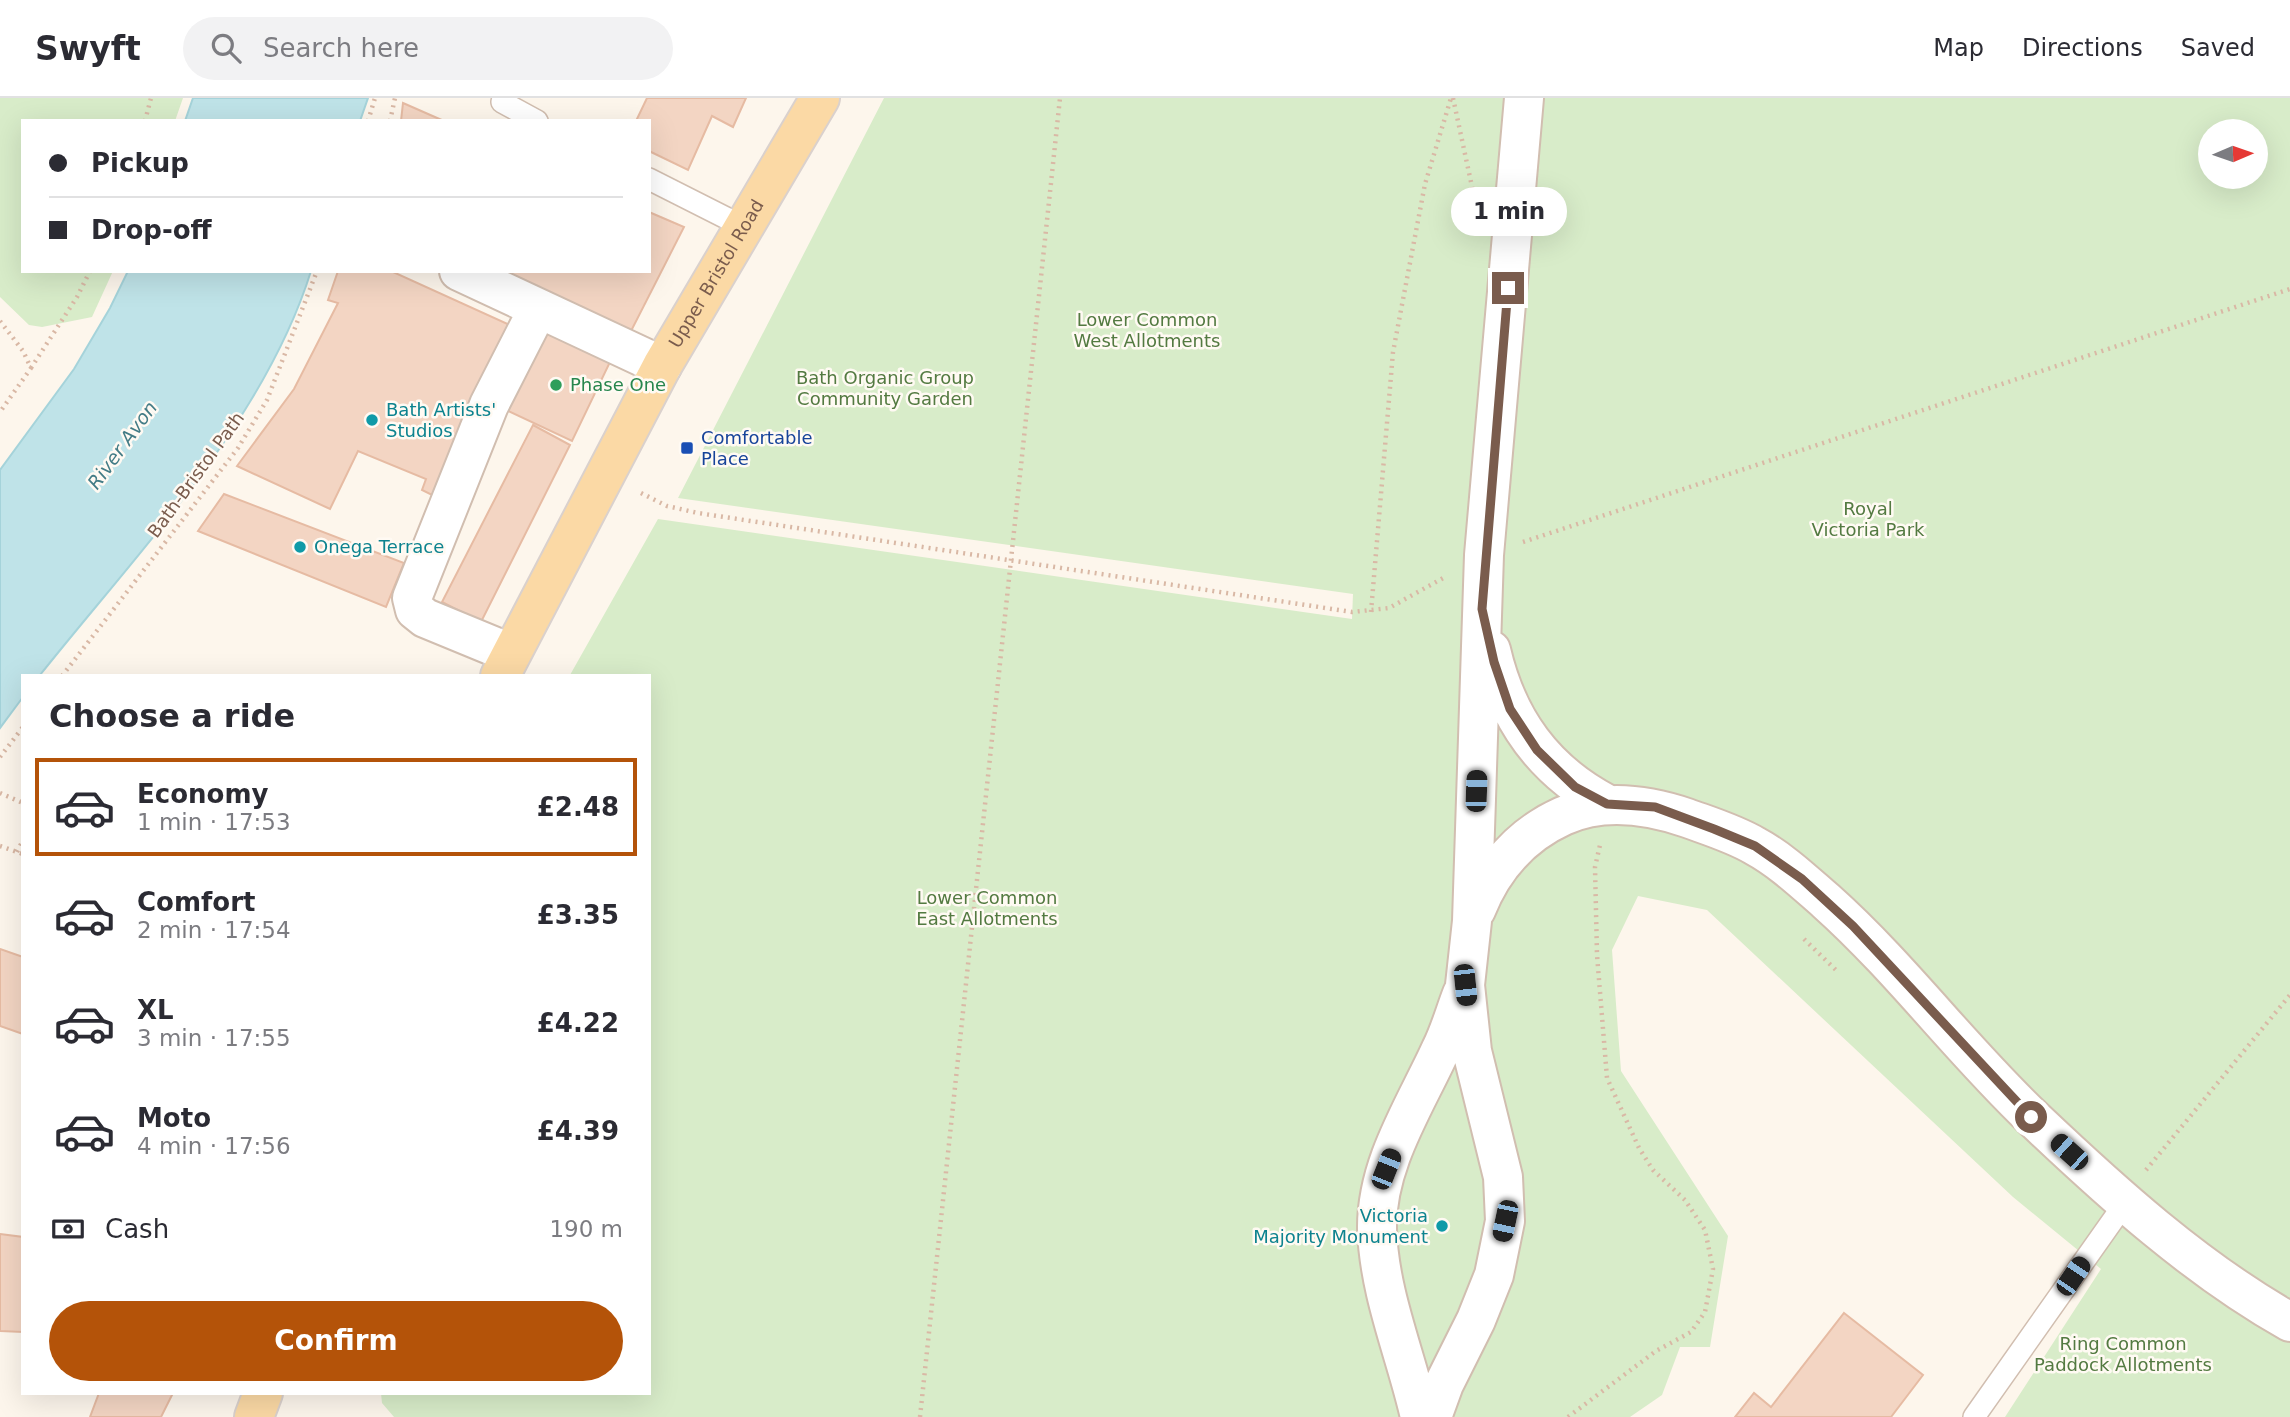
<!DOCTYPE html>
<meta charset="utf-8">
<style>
body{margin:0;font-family:"DejaVu Sans",sans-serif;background:#f2f2f3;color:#2b2b33;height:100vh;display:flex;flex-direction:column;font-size:26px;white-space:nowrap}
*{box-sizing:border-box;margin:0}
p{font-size:23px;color:#7c7c81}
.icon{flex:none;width:38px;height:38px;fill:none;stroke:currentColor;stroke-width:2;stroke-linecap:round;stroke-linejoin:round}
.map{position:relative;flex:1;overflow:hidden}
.drawer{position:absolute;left:21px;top:576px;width:630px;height:721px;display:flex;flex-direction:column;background:#fff;border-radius:0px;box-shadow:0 7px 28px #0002}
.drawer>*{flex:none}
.banner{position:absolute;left:21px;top:21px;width:630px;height:154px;border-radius:0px;box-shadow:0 7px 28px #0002;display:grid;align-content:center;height:154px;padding:0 28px;background:#fff}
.needle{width:46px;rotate:88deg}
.fabs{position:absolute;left:2198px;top:21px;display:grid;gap:14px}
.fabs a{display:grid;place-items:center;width:70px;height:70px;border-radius:50%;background:#fff;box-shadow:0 7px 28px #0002;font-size:35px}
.end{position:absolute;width:32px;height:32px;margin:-16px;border:9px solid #7a5c4d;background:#fff;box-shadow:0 0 0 4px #fff}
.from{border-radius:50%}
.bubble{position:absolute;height:49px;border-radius:24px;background:#fff;box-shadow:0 7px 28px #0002;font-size:23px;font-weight:600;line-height:49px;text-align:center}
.car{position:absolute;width:21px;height:42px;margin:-21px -10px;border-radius:9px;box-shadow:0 0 5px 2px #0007;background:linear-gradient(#222 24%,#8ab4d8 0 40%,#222 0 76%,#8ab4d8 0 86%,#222 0)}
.banner b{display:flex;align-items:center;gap:24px;height:66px;font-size:26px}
.banner b+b{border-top:2px solid #e1e1e2}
.banner i{width:18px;height:18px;background:#2b2b33}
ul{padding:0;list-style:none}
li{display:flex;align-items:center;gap:21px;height:98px;margin:0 14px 10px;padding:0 14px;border:4px solid transparent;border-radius:0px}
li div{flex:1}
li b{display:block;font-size:26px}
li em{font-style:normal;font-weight:600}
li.current{border-color:#b45309}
li>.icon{width:63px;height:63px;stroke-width:1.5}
h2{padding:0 28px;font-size:32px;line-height:84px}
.pay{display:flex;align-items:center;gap:18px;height:77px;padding:0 28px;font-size:26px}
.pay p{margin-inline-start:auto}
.button{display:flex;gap:14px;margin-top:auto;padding:14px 28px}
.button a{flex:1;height:80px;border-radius:42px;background:#b45309;color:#fff;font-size:28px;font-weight:600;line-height:80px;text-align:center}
header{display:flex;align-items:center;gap:42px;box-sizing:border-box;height:98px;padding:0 35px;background:#fff;border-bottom:2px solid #e1e1e2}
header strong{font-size:33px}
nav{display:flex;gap:38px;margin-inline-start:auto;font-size:24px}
.search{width:490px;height:63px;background:#f2f2f3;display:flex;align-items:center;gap:18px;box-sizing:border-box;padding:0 24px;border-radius:38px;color:#7c7c81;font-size:26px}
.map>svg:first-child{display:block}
</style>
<header>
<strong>Swyft</strong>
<div class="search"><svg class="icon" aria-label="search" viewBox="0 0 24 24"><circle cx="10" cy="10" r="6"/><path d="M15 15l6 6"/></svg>Search here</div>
<nav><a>Map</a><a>Directions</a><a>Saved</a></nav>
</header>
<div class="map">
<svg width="2290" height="1319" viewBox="0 0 2290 1319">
<rect width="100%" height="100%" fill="#fdf6ec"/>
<path fill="#d8ecc9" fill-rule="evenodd" d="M 0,0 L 183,0 L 175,23 L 23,23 L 23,173 L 113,173 L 92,219 L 42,229 L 29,227 L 0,199 Z
M 884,0 L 2290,0 L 2290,1319 L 2005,1319 L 2101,1171 L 2013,1099 L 1707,812 L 1638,798 L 1612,852 L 1621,973 L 1728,1138 L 1710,1249 L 1680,1249 L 1662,1297 L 1630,1319 L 394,1319 L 382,1305 L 381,1295 L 649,1295 L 649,578 L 570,577 L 658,421 L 1352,521 L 1353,496 L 678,400 ZM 2210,33 L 2256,33 L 2256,79 L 2210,79 Z"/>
<path fill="#bfe3e8" stroke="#a5d3da" stroke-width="2" d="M 193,0 L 368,0 L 360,23 L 185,23 Z
M 128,173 L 311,173 C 264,324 137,455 40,577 L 23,578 L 23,599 L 0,630 L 0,372 L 74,271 L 110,210 Z"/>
<path fill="#f3d5c3" stroke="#e6bba3" stroke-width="2" d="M 647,0 L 746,0 L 733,29 L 712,18 L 688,72 L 649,53 L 649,23 L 636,23 Z
M 403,5 L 444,23 L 401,23 Z
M 649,114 L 684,129 L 628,239 L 485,173 L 649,173 Z
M 338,173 L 391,173 L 514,229 L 440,401 L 422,392 L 426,381 L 358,353 L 330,411 L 237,368 L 294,291 L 338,205 L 328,202 Z
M 540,230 L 610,264 L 572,343 L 502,310 Z
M 533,327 L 570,347 L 481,524 L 442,504 Z
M 224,396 L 404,465 L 386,509 L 198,433 Z
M 0,851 L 23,859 L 23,936 L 0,928 Z
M 0,1136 L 23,1139 L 23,1234 L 0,1233 Z
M 1844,1215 L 1923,1277 L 1891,1319 L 1735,1319 L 1754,1295 L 1771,1309 Z
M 99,1295 L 173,1295 L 161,1319 L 90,1319 Z"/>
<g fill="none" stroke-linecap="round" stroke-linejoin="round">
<g stroke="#d1beb0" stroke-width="24">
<path id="service" d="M 503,0 L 502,4 L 537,23
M 649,81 L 744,129
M 1974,1319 L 2125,1105"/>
</g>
<g stroke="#d1beb0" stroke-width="42">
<path id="minor" d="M 459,173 L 662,268
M 1491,552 C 1507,622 1544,673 1607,706
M 510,555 L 425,520 L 415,512 L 412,500 L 489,307 L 538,211
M 1476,812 C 1493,769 1521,737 1563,718 C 1603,700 1646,706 1687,720 C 1709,728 1735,736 1755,748 C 1781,762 1804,784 1826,803 C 1901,870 1961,952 2034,1021 C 2112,1095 2196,1171 2290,1224
M 1420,1319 C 1406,1257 1379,1196 1377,1131 C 1376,1066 1415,1008 1441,951 C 1450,933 1455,914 1462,896
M 1432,1319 L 1444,1286 L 1476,1222 L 1494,1177 L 1505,1123 L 1503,1079 L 1472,953 L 1465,887 L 1472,823 L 1484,457 L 1524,0"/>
</g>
<g stroke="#dad1cd" stroke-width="42">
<g id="primary">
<path id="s1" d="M 500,578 L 662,268 L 820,0"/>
<path d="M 254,1319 L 263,1295"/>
</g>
</g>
<path stroke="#d9b8a5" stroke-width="4.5" stroke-dasharray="2 5" stroke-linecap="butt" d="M 1453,0 L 1474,98
M 145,23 L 151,0
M 368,23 L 375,0
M 390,23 L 395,0
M 0,223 L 23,253 L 31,270 L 0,314
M 31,270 L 77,199 L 90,173
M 641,395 L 667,408 L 698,415 L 1352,514 L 1389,510 L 1445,479
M 1523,444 L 2290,191
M 1371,514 L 1393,254 L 1425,86 L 1451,0
M 62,578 L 238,350 L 267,302 L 317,173
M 0,659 L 23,629
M 0,695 L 23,705
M 0,748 L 23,756
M 17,754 L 23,742
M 1804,841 L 1838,874
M 2146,1072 L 2290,897
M 920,1319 L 1060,0
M 1568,1319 L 1656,1253 L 1691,1234 L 1705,1214 L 1713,1171 L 1705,1132 L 1685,1102 L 1653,1072 L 1639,1050 L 1607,980 L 1597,857 L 1595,769 L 1600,747"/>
<use href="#service" stroke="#fff" stroke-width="21"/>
<use href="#minor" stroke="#fff" stroke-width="38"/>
<use href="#primary" stroke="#fbd9a5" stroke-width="38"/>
</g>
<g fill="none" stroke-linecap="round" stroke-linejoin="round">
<path stroke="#7a5c4d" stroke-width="9" d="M 1508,190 L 1482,511 L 1494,564 L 1510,611 L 1537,652 L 1575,689 L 1607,706 L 1655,709 L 1714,731 L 1755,748 L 1802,781 L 1853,828 L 2031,1019"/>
</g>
<circle fill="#2e9e5b" stroke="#fffaf3" stroke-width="2.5" cx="556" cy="287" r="7"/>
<g fill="#0f9aa8" stroke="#fffaf3" stroke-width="2.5">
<circle cx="372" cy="322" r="7"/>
<circle cx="300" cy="449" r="7"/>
<circle cx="1442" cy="1128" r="7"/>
</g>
<rect fill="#1a4fb4" stroke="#fffaf3" stroke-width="2.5" x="680" y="343" width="14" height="14" rx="3.5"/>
<g text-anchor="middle" stroke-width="5" stroke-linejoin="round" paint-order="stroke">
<g font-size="18" fill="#7a5c4d" stroke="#fffaf3">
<text dy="6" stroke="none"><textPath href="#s1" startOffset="457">Upper Bristol Road</textPath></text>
<text transform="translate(196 377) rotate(-54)" y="6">Bath-Bristol Path</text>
</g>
<g font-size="18" fill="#537a41" stroke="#fffaf3">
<text x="1147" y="228">Lower Common<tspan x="1147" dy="21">West Allotments</tspan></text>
<text x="885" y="286">Bath Organic Group<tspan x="885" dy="21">Community Garden</tspan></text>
<text x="1868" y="417">Royal<tspan x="1868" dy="21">Victoria Park</tspan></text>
<text x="987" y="806">Lower Common<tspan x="987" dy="21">East Allotments</tspan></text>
<text x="2123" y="1252">Ring Common<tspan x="2123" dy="21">Paddock Allotments</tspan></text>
</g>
<g font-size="18" fill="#27864d" stroke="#fffaf3" text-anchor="start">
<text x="570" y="293">Phase One</text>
</g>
<g font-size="18" fill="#0d838f" stroke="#fffaf3" text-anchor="start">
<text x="386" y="318">Bath Artists'<tspan x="386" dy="21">Studios</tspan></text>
<text x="314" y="455">Onega Terrace</text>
<text x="1428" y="1124" text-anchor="end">Victoria<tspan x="1428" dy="21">Majority Monument</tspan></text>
</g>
<g font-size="18" fill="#164399" stroke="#fffaf3" text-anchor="start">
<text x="701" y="346">Comfortable<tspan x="701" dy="21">Place</tspan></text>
</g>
<g font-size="19" font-style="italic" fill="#437c86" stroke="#fffaf3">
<text transform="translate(122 347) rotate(-54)" y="7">River Avon</text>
</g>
</g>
</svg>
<div class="fabs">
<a><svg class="needle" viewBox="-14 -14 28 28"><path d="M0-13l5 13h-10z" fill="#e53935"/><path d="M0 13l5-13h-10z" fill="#7c7c81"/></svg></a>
</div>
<i class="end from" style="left:2031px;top:1019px"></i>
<i class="end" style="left:1508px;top:190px"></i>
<div class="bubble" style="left:1451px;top:89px;width:116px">1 min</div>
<i class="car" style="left:1476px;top:693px;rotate:2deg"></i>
<i class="car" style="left:1465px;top:887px;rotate:174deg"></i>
<i class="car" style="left:2069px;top:1054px;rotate:312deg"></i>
<i class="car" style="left:1386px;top:1071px;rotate:22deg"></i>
<i class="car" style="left:1505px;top:1123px;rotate:192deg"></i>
<i class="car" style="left:2073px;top:1178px;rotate:34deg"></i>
<div class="banner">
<b><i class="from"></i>Pickup</b>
<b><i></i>Drop-off</b>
</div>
<section class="drawer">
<h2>Choose a ride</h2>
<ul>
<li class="current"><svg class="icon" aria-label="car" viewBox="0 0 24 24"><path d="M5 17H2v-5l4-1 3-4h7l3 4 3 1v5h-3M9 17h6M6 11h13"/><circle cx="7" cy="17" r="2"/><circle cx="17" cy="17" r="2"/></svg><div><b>Economy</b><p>1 min · 17:53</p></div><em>£2.48</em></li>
<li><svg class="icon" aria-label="car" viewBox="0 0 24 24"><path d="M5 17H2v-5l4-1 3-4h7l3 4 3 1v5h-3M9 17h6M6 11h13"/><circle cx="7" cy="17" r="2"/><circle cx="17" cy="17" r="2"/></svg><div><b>Comfort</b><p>2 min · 17:54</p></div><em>£3.35</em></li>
<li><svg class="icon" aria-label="car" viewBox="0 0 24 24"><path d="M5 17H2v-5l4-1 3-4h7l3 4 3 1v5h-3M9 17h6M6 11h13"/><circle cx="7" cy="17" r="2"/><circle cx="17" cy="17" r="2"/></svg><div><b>XL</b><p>3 min · 17:55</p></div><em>£4.22</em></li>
<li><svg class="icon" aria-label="car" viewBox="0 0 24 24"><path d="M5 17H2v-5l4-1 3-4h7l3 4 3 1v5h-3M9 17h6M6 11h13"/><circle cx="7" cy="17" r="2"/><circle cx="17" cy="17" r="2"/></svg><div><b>Moto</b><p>4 min · 17:56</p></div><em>£4.39</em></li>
</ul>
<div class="pay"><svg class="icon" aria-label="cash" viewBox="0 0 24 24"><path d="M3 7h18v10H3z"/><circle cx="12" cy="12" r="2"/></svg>Cash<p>190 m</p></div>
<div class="button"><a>Confirm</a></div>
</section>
</div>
